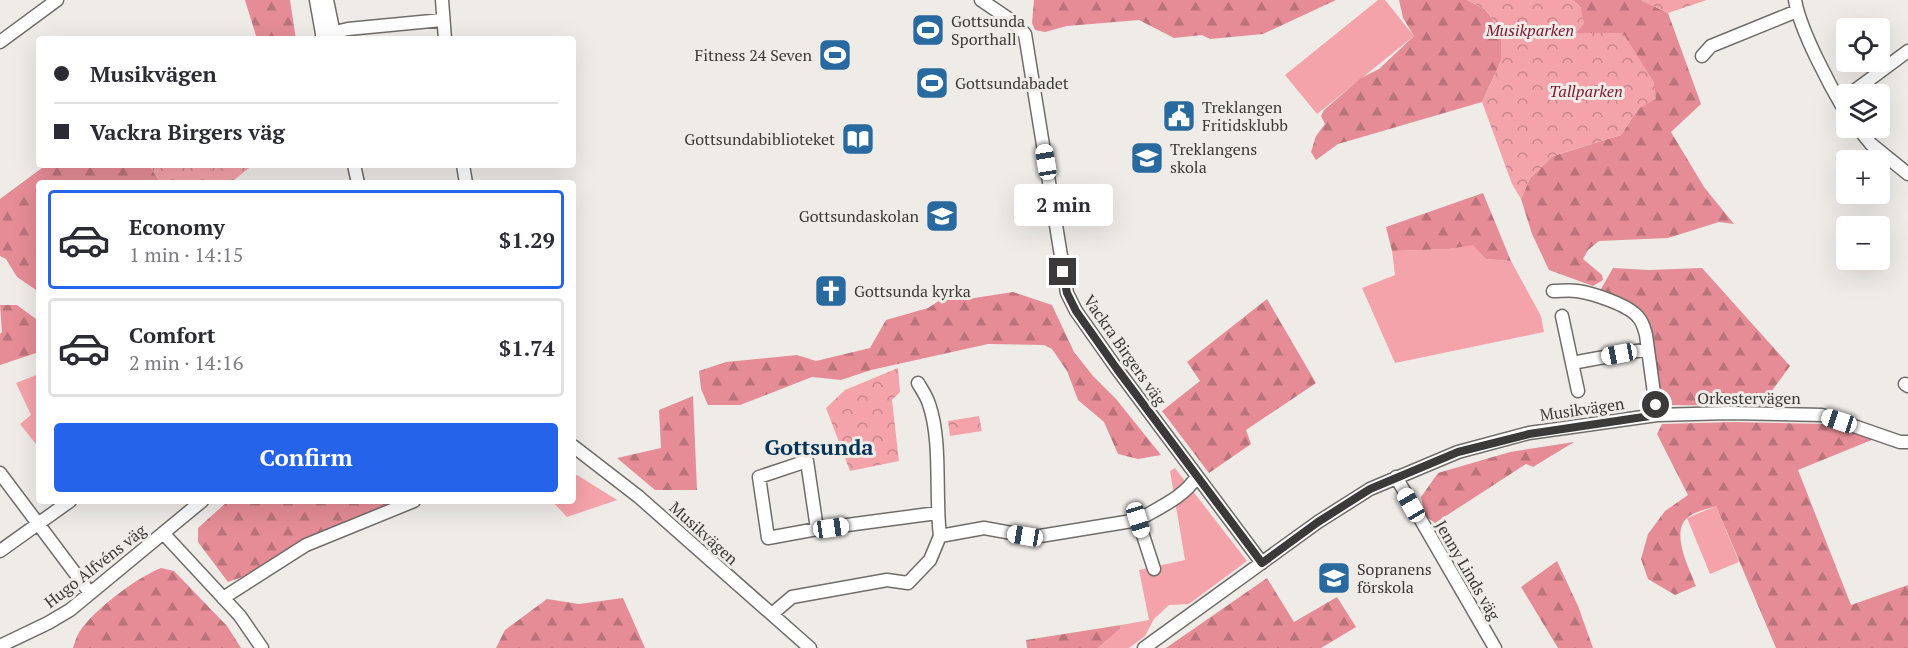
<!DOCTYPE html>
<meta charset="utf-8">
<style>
body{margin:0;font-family:"PT Serif",serif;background:#f2f2f3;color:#2b2b33;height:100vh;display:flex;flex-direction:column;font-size:22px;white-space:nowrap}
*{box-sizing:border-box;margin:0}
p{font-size:20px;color:#7c7c81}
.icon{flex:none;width:33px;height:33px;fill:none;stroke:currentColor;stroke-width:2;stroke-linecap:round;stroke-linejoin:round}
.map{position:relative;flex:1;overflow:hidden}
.side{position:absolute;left:36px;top:180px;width:540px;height:324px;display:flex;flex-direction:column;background:#fff;border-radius:6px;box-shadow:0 6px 24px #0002}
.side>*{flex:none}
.top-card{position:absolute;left:36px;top:36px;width:540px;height:132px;border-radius:6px;box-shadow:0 6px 24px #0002;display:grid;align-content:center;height:132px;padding:0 18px;background:#fff}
.tools{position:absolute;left:1836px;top:18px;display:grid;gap:12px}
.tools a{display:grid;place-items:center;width:54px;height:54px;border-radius:6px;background:#fff;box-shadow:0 6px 24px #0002;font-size:30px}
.end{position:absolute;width:27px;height:27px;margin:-14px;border:8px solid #3b3a38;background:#fff;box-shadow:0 0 0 3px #fff}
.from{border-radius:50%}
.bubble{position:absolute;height:42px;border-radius:6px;background:#fff;box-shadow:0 6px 24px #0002;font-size:20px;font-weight:700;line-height:42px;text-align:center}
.car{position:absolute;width:18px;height:36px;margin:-18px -9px;border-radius:8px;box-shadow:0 0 4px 2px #0007;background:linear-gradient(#fff 24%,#345 0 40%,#fff 0 76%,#345 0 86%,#fff 0)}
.top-card b{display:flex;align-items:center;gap:21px;height:57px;font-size:22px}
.top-card b+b{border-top:2px solid #e1e1e2}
.top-card i{width:15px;height:15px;background:#2b2b33}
ul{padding:10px 0 0;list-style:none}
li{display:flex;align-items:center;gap:18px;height:99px;margin:0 12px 9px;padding:0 6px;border:3px solid #e1e1e2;border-radius:6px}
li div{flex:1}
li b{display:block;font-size:22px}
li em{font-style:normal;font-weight:700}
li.on{border-color:#2563eb}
li>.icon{width:54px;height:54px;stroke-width:1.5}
.button{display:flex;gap:12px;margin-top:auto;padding:12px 18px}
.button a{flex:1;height:69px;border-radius:6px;background:#2563eb;color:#fff;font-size:24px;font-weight:700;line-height:69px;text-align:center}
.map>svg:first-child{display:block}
</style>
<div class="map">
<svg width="1908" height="648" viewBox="0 0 1908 648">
<defs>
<pattern id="forest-firs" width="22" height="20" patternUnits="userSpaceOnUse" patternTransform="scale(1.5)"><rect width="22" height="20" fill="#e58c96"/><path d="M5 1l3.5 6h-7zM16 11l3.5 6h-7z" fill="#bb737b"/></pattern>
<pattern id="park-crowns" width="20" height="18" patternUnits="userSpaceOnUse" patternTransform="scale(1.5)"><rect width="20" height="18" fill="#f5a3ab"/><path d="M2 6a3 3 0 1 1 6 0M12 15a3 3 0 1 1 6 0" fill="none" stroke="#c8868c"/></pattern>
</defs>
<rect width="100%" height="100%" fill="#efece8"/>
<path fill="#f5a3ab" d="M 1378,0 L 1385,0 L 1414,36 L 1317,114 L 1285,75 Z
M 1473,244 L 1486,259 L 1511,261 L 1541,316 L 1544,332 L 1395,363 L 1362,288 L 1395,275 L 1392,251 L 1449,249 Z
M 39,374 L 39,448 L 20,424 L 31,415 L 16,383 Z
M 1175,468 L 1247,561 L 1189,604 L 1169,605 L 1154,619 L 1145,636 L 1129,648 L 1098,648 L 1120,629 L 1121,625 L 1149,620 L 1139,570 L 1185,560 L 1170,471 Z
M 573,475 L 577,475 L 617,500 L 567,517 L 552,501 L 573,501 Z
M 1716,506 L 1739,562 L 1710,574 L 1687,518 Z"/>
<path fill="url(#forest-firs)" d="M 245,0 L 290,0 L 296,39 L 257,39 Z
M 1034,0 L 1336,0 L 1263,34 L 1210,39 L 1202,35 L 1174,38 L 1139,20 L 1067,26 L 1045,32 L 1035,30 L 1032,23 Z
M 1399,0 L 1467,0 L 1485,9 L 1501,32 L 1501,61 L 1482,102 L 1338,144 L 1316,160 L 1311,152 L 1316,136 L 1325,124 L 1321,116 L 1324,110 L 1361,78 L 1379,69 L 1414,36 L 1403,18 Z
M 1573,0 L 1641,0 L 1668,13 L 1701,104 L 1671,132 L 1704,187 L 1734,224 L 1719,222 L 1668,238 L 1599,241 L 1588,250 L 1583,259 L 1602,275 L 1603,280 L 1593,286 L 1549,270 L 1532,234 L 1521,199 L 1530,178 L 1553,156 L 1621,135 L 1638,109 L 1576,33 L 1581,8 Z
M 46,165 L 149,165 L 161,183 L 39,183 L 39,292 L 17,277 L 6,259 L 0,256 L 0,199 Z
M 1483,193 L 1511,261 L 1486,259 L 1473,245 L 1449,249 L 1392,251 L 1386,227 Z
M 1613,268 L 1649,270 L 1702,268 L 1790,366 L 1771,392 L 1781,406 L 1656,405 L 1643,325 L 1597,296 Z
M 1013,292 L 1052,305 L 1074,352 L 1093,376 L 1116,399 L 1161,455 L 1138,459 L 1118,454 L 1104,422 L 1078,400 L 1067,371 L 1052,349 L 1044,345 L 988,344 L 871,370 L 841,380 L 812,377 L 740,405 L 708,405 L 701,389 L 699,371 L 726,362 L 797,355 L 816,361 L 870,348 L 886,320 L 928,308 L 946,296 L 968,299 Z
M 1267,299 L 1316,383 L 1246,430 L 1251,444 L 1209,473 L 1162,411 L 1200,381 L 1187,362 Z
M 0,305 L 17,305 L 36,319 L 39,323 L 39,352 L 0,365 L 0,334 L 2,332 Z
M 693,396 L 697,490 L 655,490 L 617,458 L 661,448 L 659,410 Z
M 1734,422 L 1827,424 L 1874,439 L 1798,470 L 1851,605 L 1908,585 L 1908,648 L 1776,648 L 1716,506 C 1707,509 1692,512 1686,519 C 1671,535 1690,570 1696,586 L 1675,595 L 1648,579 L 1641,559 L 1648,534 L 1665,511 L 1688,495 L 1657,434 L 1662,424 Z
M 1574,442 L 1533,467 L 1526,464 L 1435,523 L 1425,516 L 1421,497 L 1438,473 L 1510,452 Z
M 228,501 L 406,501 L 268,568 L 228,582 L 198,542 L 198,528 Z
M 1557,561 L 1578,606 L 1593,648 L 1558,648 L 1521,587 Z
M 161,568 L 174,571 L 227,626 L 241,648 L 73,648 C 75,642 77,635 80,631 C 95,609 136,578 161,568 Z
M 1267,578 L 1294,622 L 1337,597 L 1356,627 L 1321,648 L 1166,648 Z
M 623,598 L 645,648 L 496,648 L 505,630 L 547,599 L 579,604 Z
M 1121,625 L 1120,629 L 1098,648 L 1027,648 L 1026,640 Z"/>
<path fill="url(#park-crowns)" d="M 1467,0 L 1573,0 L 1581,8 L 1584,24 L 1576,33 L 1623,33 L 1654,82 L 1656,99 L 1638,109 L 1621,135 L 1553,156 L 1530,178 L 1521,199 L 1512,184 L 1482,102 L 1501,61 L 1501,32 L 1485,9 Z
M 1641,0 L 1707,0 L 1668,13 Z
M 149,165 L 253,165 L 230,183 L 161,183 Z
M 898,368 L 900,392 L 892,400 L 899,461 L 850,471 L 826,408 L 845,390 Z
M 979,416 L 982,431 L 950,436 L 948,421 Z"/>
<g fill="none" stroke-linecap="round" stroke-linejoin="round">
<g stroke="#706d69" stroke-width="15">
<path id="minor" d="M 316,0 L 323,39
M 327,0 L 335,39
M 442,0 L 445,39
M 981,0 L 1012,21 L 1025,34 L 1067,293 L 1076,311 L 1117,369 L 1262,563
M 1795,0 C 1800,30 1830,86 1846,113
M 322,35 L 348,29 L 442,20
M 0,42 L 57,0
M 1702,56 L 1711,46 L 1797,11
M 1850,94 L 1908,51
M 1858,128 L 1871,144 L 1908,174
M 354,165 L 358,183
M 463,165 L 466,183
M 1553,291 C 1561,291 1569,290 1577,291 C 1592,293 1629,305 1638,317 C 1643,322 1644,328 1646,335 L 1657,415
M 1562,316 L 1572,363
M 918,383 C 922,390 927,397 929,404 C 942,441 935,497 940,536 L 984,528 L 1034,537 L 1138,520 L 1154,569
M 1905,384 L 1908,386
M 1578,391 L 1572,363 L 1648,349
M 573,446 L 639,497 L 810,648
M 807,461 L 817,529 L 768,538 L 759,477 Z
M 0,473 L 90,593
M 1396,477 L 1495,648
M 1138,520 C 1158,508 1185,497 1197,476
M 817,529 L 937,513
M 163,533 L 240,616 L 262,648
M 0,551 L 70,501
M 223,598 L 306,545 L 414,501
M 772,614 L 792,597 L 887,580 L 908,583 L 930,560 L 940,536
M 0,646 L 48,623 L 70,610 L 202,501
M 1144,648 L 1318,522 L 1370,489 L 1458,452 L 1529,433 L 1657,415 L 1729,413 L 1822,415 L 1900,442 L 1908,442"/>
</g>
<use href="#minor" stroke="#fff" stroke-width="12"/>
</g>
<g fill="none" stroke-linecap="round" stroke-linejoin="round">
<path stroke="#3b3a38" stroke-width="8" d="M 1063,272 L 1067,293 L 1076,311 L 1117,369 L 1262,563 L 1318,522 L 1370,489 L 1458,452 L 1529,434 L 1657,415 L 1656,405"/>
</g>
<defs>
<g id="stadium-square" transform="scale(1.725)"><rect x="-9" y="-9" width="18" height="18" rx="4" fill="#28699f" stroke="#efece8"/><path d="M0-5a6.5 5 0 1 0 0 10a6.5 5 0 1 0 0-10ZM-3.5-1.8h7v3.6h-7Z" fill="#fff"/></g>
<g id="civic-square" transform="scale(1.725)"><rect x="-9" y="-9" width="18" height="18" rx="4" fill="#28699f" stroke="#efece8"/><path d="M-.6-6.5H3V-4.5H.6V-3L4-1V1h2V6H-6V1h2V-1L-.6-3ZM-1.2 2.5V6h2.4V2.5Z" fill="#fff"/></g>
<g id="library-square" transform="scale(1.725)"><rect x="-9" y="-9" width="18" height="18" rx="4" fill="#28699f" stroke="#efece8"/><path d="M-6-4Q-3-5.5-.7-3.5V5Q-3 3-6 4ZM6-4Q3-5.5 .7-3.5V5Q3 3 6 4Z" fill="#fff"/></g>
<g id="school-square" transform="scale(1.725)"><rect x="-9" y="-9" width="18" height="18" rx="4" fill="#28699f" stroke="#efece8"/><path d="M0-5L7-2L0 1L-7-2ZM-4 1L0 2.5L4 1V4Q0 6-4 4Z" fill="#fff"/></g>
<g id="church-square" transform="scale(1.725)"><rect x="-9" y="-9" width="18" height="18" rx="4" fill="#28699f" stroke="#efece8"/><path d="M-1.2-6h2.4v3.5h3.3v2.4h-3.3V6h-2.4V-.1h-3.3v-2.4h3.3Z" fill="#fff"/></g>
</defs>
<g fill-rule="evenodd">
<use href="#stadium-square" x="928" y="30"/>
<use href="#stadium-square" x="835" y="55"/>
<use href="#stadium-square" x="932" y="83"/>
<use href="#civic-square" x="1179" y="116"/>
<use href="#library-square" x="858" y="139"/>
<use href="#school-square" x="1147" y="158"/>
<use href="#school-square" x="942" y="216"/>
<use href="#church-square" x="831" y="291"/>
<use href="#school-square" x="1334" y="578"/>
</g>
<g text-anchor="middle" stroke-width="6" stroke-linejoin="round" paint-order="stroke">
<g font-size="16" fill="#3b3a38" stroke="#efece8" text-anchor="start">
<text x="951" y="27">Gottsunda<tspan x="951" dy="18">Sporthall</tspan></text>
<text x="812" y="61" text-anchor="end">Fitness 24 Seven</text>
<text x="955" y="89">Gottsundabadet</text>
<text x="1202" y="113">Treklangen<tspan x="1202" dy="18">Fritidsklubb</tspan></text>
<text x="835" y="145" text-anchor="end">Gottsundabiblioteket</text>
<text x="1170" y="155">Treklangens<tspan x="1170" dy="18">skola</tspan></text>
<text x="919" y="222" text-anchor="end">Gottsundaskolan</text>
<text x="854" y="297">Gottsunda kyrka</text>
<text x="1357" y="575">Sopranens<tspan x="1357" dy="18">förskola</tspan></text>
</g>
<g font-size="16" font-style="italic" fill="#821a33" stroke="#efece8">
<text x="1530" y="36">Musikparken</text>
<text x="1586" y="97">Tallparken</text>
</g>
<g font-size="16" fill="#3b3a38" stroke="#efece8">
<text transform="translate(1125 350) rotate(55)" y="6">Vackra Birgers väg</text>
<text x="1749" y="404">Orkestervägen</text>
<text transform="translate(1582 409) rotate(-8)" y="6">Musikvägen</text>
<text transform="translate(704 533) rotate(42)" y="6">Musikvägen</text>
<text transform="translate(95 566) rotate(-38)" y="6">Hugo Alfvéns väg</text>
<text transform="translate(1468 570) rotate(60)" y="6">Jenny Linds väg</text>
</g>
<g font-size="22" font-weight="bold" fill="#043458" stroke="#efece8">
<text x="819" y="455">Gottsunda</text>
</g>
</g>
</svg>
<div class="tools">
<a><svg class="icon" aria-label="locate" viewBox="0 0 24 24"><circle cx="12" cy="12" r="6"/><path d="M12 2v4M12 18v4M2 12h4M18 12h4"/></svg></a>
<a><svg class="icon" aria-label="layers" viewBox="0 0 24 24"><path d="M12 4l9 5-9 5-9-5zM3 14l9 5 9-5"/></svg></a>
<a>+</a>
<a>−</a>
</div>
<i class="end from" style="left:1656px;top:405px"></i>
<i class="end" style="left:1063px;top:272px"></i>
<div class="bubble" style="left:1014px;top:184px;width:99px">2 min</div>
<i class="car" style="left:1046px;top:162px;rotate:351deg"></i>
<i class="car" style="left:1619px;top:354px;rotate:259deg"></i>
<i class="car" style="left:1839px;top:421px;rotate:288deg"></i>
<i class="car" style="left:1411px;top:505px;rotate:330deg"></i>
<i class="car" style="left:1138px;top:520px;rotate:163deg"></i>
<i class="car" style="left:831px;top:528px;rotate:82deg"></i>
<i class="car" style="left:1025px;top:536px;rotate:280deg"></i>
<div class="top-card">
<b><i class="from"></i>Musikvägen</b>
<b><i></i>Vackra Birgers väg</b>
</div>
<section class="side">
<ul>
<li class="on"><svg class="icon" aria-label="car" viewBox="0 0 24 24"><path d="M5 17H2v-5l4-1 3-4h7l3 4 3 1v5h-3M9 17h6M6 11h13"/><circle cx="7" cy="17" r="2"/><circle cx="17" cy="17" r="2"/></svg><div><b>Economy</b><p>1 min · 14:15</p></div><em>$1.29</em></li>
<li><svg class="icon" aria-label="car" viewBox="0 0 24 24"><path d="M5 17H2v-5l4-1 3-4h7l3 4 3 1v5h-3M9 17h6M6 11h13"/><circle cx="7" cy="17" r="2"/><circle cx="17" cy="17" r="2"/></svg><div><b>Comfort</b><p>2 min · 14:16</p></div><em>$1.74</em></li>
</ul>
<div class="button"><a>Confirm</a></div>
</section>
</div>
